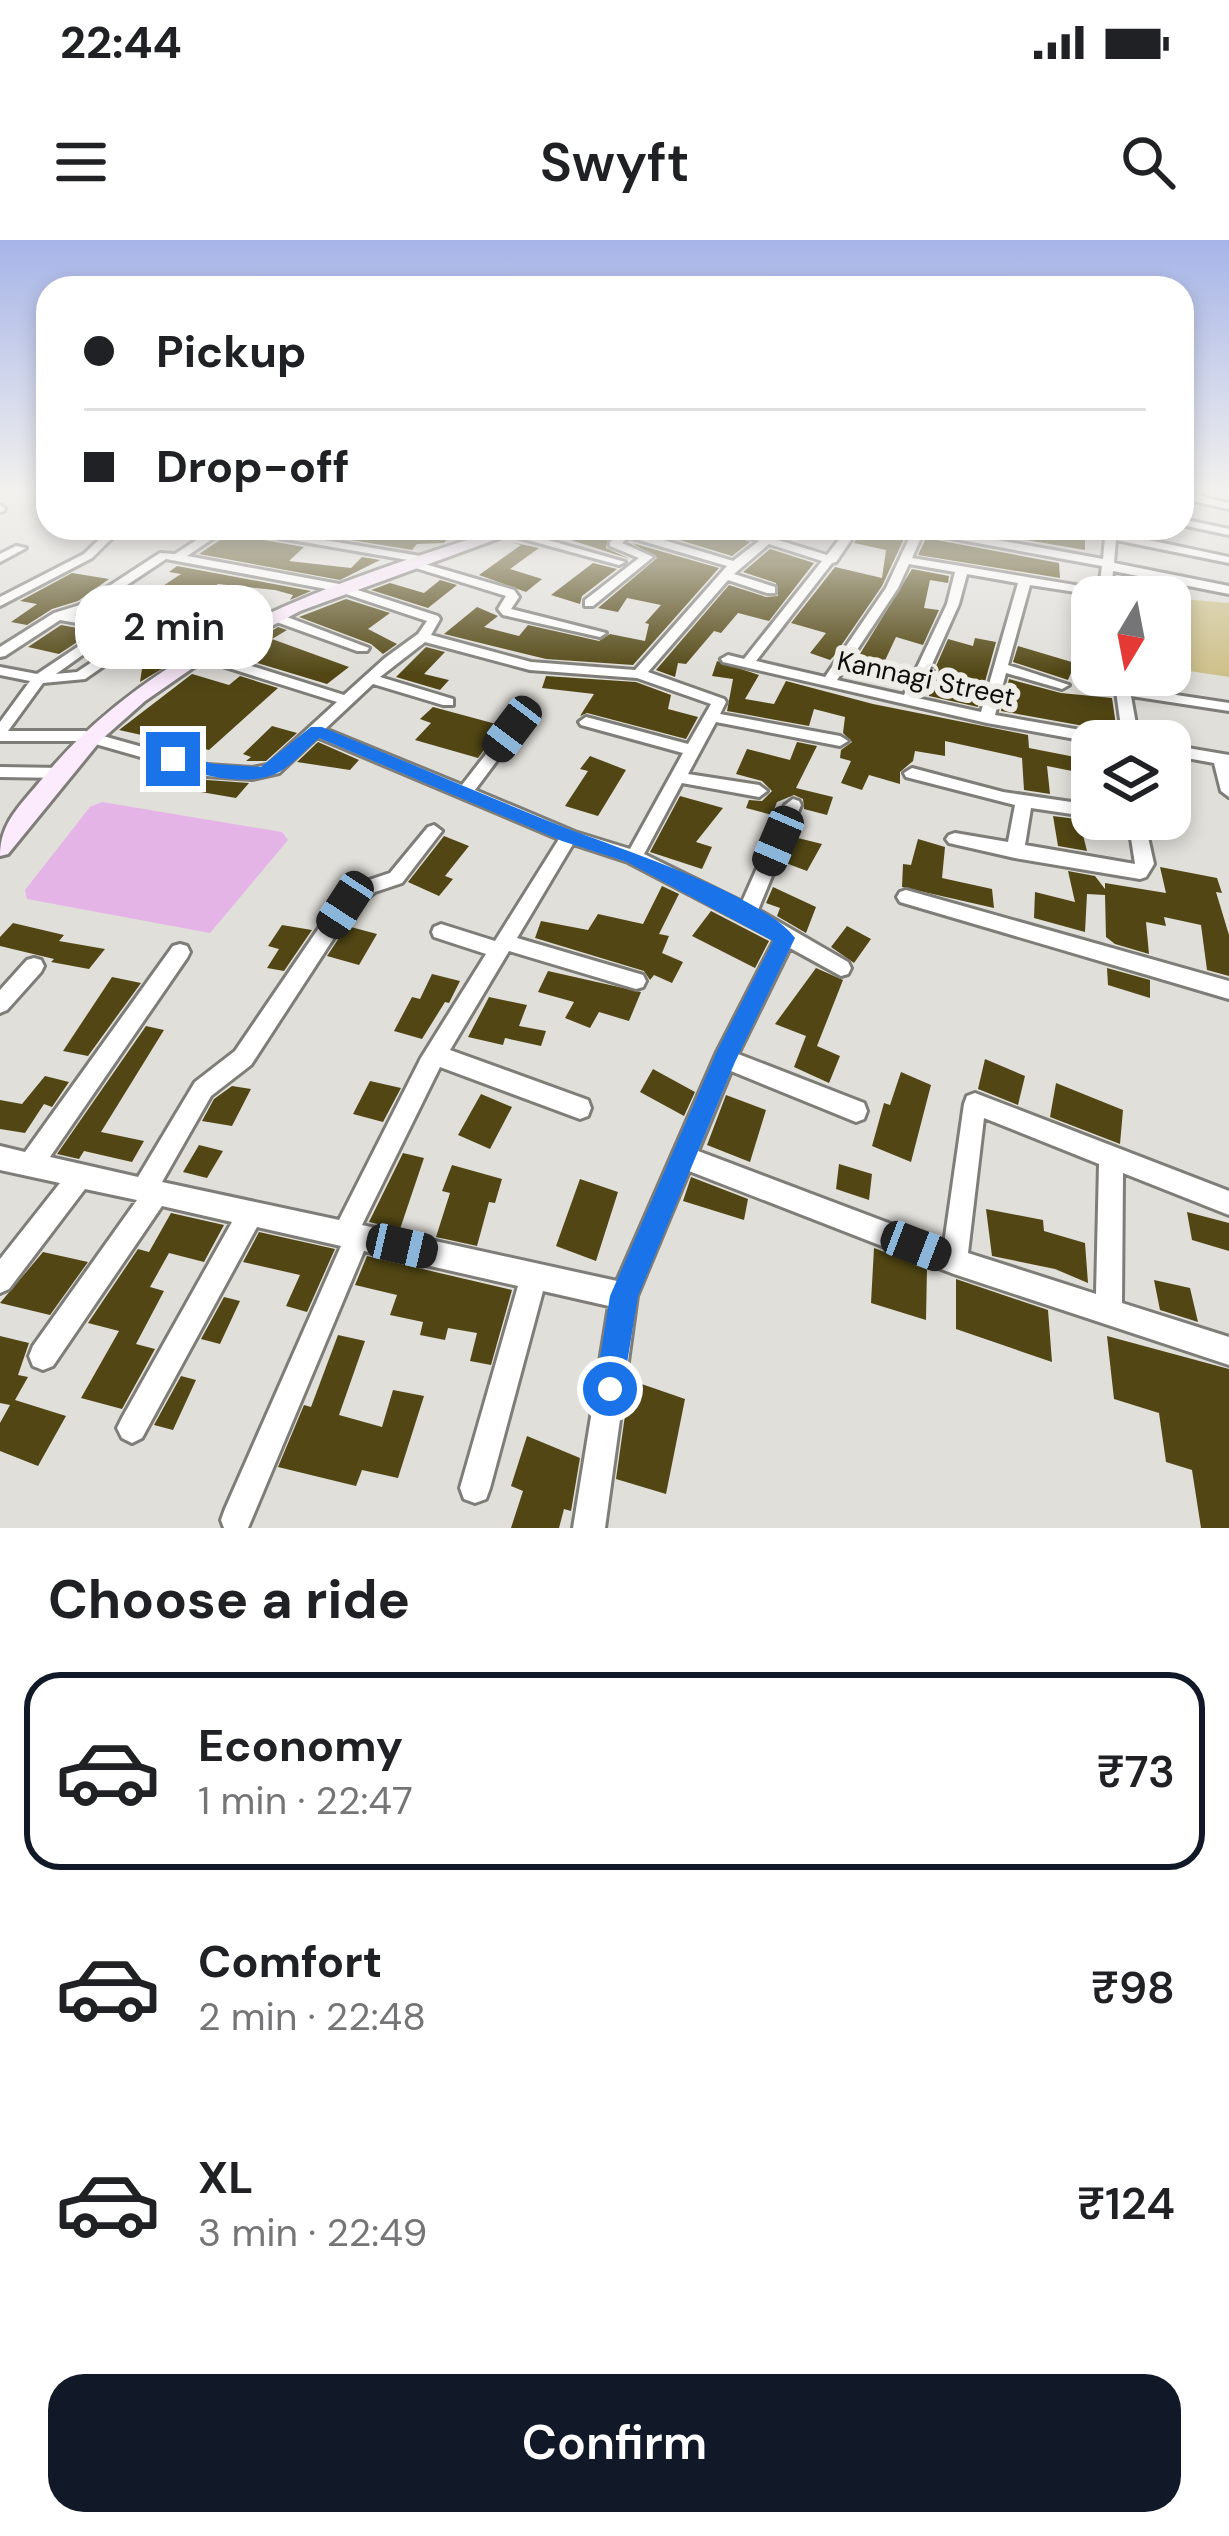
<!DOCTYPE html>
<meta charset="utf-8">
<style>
body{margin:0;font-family:"DM Sans",sans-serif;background:#f2f2f2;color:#202124;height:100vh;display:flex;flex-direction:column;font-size:45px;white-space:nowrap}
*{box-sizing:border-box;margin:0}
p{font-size:39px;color:#757577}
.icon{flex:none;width:66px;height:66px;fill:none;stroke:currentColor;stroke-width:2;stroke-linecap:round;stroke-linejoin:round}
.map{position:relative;height:1288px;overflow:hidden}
.panel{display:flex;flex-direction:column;background:#fff;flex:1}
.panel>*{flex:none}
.banner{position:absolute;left:36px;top:36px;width:1158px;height:264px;border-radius:36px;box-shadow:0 6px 18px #0003;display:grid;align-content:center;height:264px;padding:0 48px;background:#fff}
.needle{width:78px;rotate:190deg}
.controls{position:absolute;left:1071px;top:336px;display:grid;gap:24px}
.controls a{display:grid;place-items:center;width:120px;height:120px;border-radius:24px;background:#fff;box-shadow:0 6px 18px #0003;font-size:60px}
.end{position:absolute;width:54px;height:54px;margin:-27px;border:15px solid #1a73e8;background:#fff;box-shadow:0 0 0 6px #fff}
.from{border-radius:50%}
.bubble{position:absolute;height:84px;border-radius:36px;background:#fff;box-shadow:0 6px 18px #0003;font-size:39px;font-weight:600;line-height:84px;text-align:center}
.car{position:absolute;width:36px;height:72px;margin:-36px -18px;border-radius:15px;box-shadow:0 0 9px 3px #0007;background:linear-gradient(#222 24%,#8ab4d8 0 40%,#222 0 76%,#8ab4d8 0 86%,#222 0)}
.banner b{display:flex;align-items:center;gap:42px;height:114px;font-size:45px}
.banner b+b{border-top:3px solid #e0e0e0}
.banner i{width:30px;height:30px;background:#202124}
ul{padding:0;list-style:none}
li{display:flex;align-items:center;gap:36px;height:198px;margin:0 24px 18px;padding:0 24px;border:6px solid transparent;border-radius:36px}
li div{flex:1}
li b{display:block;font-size:45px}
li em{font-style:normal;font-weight:600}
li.active{border-color:#111827}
li>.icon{width:108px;height:108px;stroke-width:1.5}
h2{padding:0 48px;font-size:54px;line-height:144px}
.action{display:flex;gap:24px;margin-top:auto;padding:24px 48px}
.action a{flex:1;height:138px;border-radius:36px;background:#111827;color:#fff;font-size:48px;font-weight:600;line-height:138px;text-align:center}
.status{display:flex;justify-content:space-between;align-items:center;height:84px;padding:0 60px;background:#fff;direction:ltr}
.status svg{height:33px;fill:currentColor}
header{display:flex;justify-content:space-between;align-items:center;height:156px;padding:0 48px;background:#fff;font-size:54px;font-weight:600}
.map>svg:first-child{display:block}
</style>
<div class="status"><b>22:44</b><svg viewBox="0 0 49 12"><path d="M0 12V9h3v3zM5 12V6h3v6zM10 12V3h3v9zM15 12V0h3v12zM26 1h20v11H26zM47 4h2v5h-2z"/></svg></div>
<header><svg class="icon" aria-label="menu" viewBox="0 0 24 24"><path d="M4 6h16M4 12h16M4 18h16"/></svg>Swyft<svg class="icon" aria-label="search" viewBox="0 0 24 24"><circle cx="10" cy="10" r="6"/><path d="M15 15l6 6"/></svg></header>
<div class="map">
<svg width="1229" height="1288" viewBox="0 0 1229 1288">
<rect width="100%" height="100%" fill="#e1dfda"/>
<path fill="#cec18b" d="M 1170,358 L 1229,363 L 1229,437 L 1170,428 Z"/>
<path fill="#e4b4e7" d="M 102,562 L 282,592 L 288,600 L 210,693 L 27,659 L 25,650 L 90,567 Z"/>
<path fill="#524714" d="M 279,288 L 456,288 L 444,303 L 417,304 L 412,310 Z
M 533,288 L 610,288 L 606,308 L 630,319 Z
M 640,288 L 692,297 L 704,288 L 718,288 L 750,302 L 732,316 Z
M 863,288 L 909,288 L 882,346 L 834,416 L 830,420 L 810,413 L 826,393 L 791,383 L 835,327 L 882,338 L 886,310 L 854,303 Z
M 956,288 L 1068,289 L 1085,296 L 1085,310 Z
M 229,294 L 304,307 L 289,321 L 351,328 L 362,317 L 380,320 L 340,340 L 199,314 Z
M 926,298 L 1059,323 L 1060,338 L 918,315 Z
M 510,302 L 539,308 L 510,329 L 542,339 L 526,352 L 479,335 L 521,305 Z
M 632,303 L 719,328 L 633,425 L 546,419 L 444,394 L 477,367 L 498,376 L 484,387 L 519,396 L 528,385 L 599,401 L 610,394 L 645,401 L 649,384 L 645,383 L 661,365 L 627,358 L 618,372 L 598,368 L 657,318 Z
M 770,309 L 814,323 L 769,381 L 738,373 L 721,393 L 714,391 L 686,424 L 678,423 L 675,437 L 656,430 L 729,345 L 766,357 L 778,356 L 776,343 L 743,332 Z
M 593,323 L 617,329 L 582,356 L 580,364 L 551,355 Z
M 177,326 L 311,351 L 290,360 L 293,355 L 275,350 L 218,344 L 196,361 L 178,359 L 161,371 L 134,365 L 181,334 L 169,332 Z
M 912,329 L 949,336 L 948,343 L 930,340 L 924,368 L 939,370 L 923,405 L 896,397 L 881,429 L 855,422 Z
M 72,333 L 109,339 L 78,361 L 52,369 L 27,385 L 11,382 L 37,364 L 20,361 Z
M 440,340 L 457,345 L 428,368 L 371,350 L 390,343 L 424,353 Z
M 346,359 L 390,373 L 368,389 L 397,404 L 383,414 L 371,404 L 299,377 Z
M 184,376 L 234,386 L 140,442 L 142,429 L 114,425 Z
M 61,385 L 94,391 L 59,414 L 28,407 Z
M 278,387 L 287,390 L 272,399 L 349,427 L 327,444 L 228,414 L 265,395 L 273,397 L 270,392 Z
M 975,398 L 996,402 L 978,467 L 929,456 L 929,442 L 948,399 L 973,406 Z
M 1018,406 L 1075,423 L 1068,440 L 1013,422 Z
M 426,407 L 445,412 L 424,434 L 449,440 L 440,450 L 396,437 Z
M 717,421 L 759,435 L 745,459 L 774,464 L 786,441 L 873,464 L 1028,495 L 1029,508 L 1075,517 L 1072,503 L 1092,506 L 1092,535 L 1047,526 L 1050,554 L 1024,550 L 1022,518 L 945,501 L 945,516 L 915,511 L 913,521 L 900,532 L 900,544 L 869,535 L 862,550 L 841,543 L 851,521 L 840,518 L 841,510 L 852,502 L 843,493 L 845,477 L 814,469 L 809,486 L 727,471 L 733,439 L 712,436 Z
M 192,434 L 229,445 L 240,436 L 278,448 L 209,510 L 119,490 Z
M 546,436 L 636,442 L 671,455 L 668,469 L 698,477 L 686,499 L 587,473 L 580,476 L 594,454 L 542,448 Z
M 1009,439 L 1061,453 L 1112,458 L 1117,492 L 1001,471 Z
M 433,467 L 496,484 L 489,492 L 496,494 L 478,518 L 415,500 L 431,483 L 420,479 Z
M 272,486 L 297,493 L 266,521 L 246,521 L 251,517 L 243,514 Z
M 318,502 L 359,520 L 350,530 L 297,522 Z
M 797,502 L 817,506 L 796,548 L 833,557 L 827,575 L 804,569 L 803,559 L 794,555 L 777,562 L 772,575 L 746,568 L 749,560 L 762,561 L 772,551 L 762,541 L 736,534 L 747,509 L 790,520 Z
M 590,516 L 626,530 L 598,576 L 565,566 L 588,531 L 580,529 Z
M 164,532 L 207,540 L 249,543 L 236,558 L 172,547 L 175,544 L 163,542 Z
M 680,556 L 723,568 L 696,602 L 712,607 L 702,629 L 650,612 Z
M 1053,576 L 1091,581 L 1094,597 L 1083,595 L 1087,611 L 1058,606 Z
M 444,596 L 469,606 L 445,636 L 453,639 L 439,656 L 408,642 Z
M 798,598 L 822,604 L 807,631 L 783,622 Z
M 918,599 L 945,607 L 942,638 L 992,649 L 994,668 L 902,647 L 903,624 L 911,625 Z
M 1160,627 L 1217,638 L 1222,653 L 1216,652 L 1229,695 L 1229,736 L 1207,730 L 1201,685 L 1164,677 L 1166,686 L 1146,682 L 1149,714 L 1115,704 L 1106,697 L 1105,655 L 1087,654 L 1085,692 L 1034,678 L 1035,652 L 1075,662 L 1068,631 L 1095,636 L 1105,649 L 1105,643 L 1166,653 Z
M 662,646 L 679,654 L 659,694 L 669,696 L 662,713 L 683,722 L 672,743 L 654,735 L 650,740 L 644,731 L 535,698 L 541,681 L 588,690 L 598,674 L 643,684 Z
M 773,647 L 816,667 L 806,693 L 777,676 L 780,668 L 766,663 Z
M 711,671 L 769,701 L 755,728 L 692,696 Z
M 13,683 L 64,695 L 59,701 L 105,709 L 89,729 L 51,722 L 54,719 L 0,706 L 0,697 Z
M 282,685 L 312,690 L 284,731 L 267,728 L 279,709 L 268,706 Z
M 347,686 L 377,694 L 359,725 L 327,716 Z
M 847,686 L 871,699 L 854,723 L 831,707 Z
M 816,728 L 843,740 L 817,806 L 840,816 L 829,843 L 794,827 L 806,796 L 775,784 Z
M 1107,728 L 1150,740 L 1150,758 L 1108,745 Z
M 548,731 L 641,752 L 629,781 L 599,772 L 590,788 L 565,778 L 574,762 L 538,752 Z
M 432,734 L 460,741 L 449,763 L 445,762 L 422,799 L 394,791 L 412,757 L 420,759 Z
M 112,737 L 141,743 L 88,816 L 63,811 Z
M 489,757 L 527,765 L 519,786 L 546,791 L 541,806 L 505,798 L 503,805 L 468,797 Z
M 146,786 L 164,790 L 101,892 L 144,901 L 132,922 L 84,911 L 79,919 L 57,914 Z
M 985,819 L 1025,836 L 1018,865 L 978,849 Z
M 653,829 L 695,852 L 684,876 L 640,852 Z
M 901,832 L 931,845 L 911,922 L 872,906 L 884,863 L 890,865 Z
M 45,836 L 69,842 L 52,867 L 44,864 L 25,893 L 0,889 L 0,860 L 22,864 Z
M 370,841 L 401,848 L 383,882 L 353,874 Z
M 1056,843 L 1123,870 L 1120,904 L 1050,877 Z
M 232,846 L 251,849 L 232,886 L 202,881 L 214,859 Z
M 481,854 L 512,867 L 490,909 L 458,895 Z
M 726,855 L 766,870 L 750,922 L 707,905 Z
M 199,905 L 223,911 L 207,938 L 183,932 Z
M 403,913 L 424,918 L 400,989 L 369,982 Z
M 839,924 L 872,934 L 869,960 L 836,949 Z
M 452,925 L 502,939 L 495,963 L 489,962 L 477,1006 L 436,997 L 450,953 L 442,951 Z
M 691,937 L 748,959 L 744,980 L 683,961 Z
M 580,939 L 618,952 L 596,1021 L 556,1006 Z
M 986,969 L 1043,980 L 1044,991 L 1085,1003 L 1088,1043 L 1055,1029 L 992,1016 Z
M 1187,972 L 1229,983 L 1229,1011 L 1192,1000 Z
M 171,973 L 224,985 L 204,1022 L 169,1013 L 150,1047 L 164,1051 L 136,1104 L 155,1109 L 122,1169 L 81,1158 L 119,1091 L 88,1083 L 138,1009 L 149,1012 Z
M 259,992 L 335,1009 L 307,1072 L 286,1066 L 300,1035 L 243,1022 Z
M 874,1008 L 927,1028 L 926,1080 L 871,1063 Z
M 43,1012 L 88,1022 L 50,1075 L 0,1063 Z
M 367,1016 L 512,1050 L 491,1125 L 470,1121 L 477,1093 L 448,1088 L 445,1100 L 420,1095 L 423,1082 L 390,1075 L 397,1055 L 355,1045 Z
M 956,1039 L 1048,1070 L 1052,1122 L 956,1089 Z
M 1154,1040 L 1190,1048 L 1198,1082 L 1160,1070 Z
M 224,1057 L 240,1061 L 220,1104 L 201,1099 Z
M 338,1095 L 365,1101 L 339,1175 L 382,1187 L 393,1150 L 424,1156 L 398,1238 L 362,1230 L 356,1246 L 278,1227 L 304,1165 L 311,1167 Z
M 0,1096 L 29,1103 L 18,1135 L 28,1137 L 15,1160 L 66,1176 L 38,1226 L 0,1211 L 0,1183 L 10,1165 L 0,1163 Z
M 1107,1096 L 1229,1129 L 1229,1288 L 1201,1288 L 1192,1230 L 1166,1222 L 1159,1173 L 1114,1159 Z
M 181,1136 L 196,1140 L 173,1190 L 154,1185 Z
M 630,1140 L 685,1159 L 666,1254 L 616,1239 Z
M 527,1196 L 580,1218 L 571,1271 L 564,1269 L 559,1288 L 511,1288 L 523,1251 L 511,1246 Z"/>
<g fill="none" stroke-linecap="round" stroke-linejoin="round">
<g stroke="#7e7d78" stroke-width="6">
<path id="street" d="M 1192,252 L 1202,252 L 1202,257 L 1229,263 L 1229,269 L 1193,261 Z
M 0,265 L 5,268 L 4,271 L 0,272 Z
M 1182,279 L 1229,289 L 1229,295 L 1182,285 Z
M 111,288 L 122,288 L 92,318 L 0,366 L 0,357 L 84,314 Z
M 215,288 L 252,288 L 426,317 L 426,321 L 418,322 L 514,350 L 519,357 L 511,369 L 606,393 L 600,397 L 503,375 L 498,369 L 506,356 L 406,325 L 404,323 L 408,320 L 227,289 L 187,316 L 339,344 L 438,376 L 440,379 L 431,395 L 531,422 L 635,430 L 727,326 L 629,297 L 622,303 L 653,317 L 593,366 L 585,366 L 585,360 L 639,318 L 610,306 L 610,302 L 620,294 L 615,292 L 615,288 L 624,288 L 733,321 L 759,301 L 722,288 L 738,288 L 827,315 L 848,288 L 859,288 L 836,322 L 832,323 L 756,421 L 825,437 L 886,348 L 914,288 L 931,288 L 1103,319 L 1105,297 L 1072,288 L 1092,288 L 1229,317 L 1229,323 L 1116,300 L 1114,323 L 1229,346 L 1229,354 L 1113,331 L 1111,354 L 1108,357 L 1030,345 L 1008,425 L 1069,445 L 1062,449 L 1006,433 L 995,475 L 1115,496 L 1123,501 L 1092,502 L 987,483 L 723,422 L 721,419 L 728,415 L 744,419 L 822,321 L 769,304 L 734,334 L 775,347 L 775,353 L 767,353 L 728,340 L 648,432 L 724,459 L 726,462 L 720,474 L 840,496 L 848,501 L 840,506 L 716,482 L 688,534 L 759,545 L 767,551 L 759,557 L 682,543 L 644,614 L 742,662 L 785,565 L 793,559 L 799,561 L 801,565 L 758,670 L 848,722 L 851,728 L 848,734 L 841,736 L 790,708 L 738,814 L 864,863 L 867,871 L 864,879 L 856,882 L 731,831 L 698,911 L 944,1004 L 964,864 L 967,856 L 975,853 L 1229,951 L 1229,975 L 1123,933 L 1122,1063 L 1229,1097 L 1229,1125 L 954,1034 L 689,931 L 637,1056 L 605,1288 L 573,1288 L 609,1066 L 543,1051 L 490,1248 L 486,1259 L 475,1263 L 464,1259 L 460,1248 L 518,1046 L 364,1011 L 248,1288 L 224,1288 L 221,1280 L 225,1269 L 341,1006 L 257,987 L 142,1198 L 132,1203 L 122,1198 L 117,1188 L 122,1178 L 232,982 L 162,966 L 53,1126 L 43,1130 L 33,1126 L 29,1116 L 33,1106 L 137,960 L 85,949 L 9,1049 L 0,1053 L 0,1019 L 60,943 L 0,930 L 0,906 L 25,912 L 173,706 L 180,704 L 187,706 L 190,712 L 187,718 L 50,917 L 138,937 L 195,842 L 235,811 L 338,660 L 363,642 L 390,633 L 428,587 L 434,585 L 442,591 L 402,643 L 375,652 L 352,670 L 251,825 L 211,856 L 162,942 L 339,980 L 421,818 L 486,714 L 434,697 L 432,692 L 434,687 L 441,684 L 495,701 L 559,599 L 317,497 L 279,533 L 252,539 L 207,536 L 85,501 L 0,501 L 0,482 L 30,441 L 0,435 L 0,427 L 37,434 L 106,388 L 60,380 L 5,416 L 0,417 L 0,407 L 54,373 L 80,365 L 160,313 L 175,314 ZM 923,293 L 1102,326 L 1099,349 L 912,318 ZM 166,319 L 337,351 L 427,381 L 418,394 L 385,418 L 344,455 L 207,412 L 197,412 L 197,418 L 337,462 L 268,525 L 252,528 L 207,525 L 85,491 L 8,491 L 43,443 L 85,439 L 183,371 L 265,386 L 271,382 L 265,378 L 181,363 L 77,432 L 56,434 L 123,386 L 117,382 L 74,375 L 88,371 ZM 909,324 L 955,332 L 947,364 L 904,455 L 837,440 L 898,348 ZM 967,334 L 1018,343 L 981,472 L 917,458 L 959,364 ZM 425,402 L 530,430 L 637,438 L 711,464 L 688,504 L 586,477 L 579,482 L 581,485 L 683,513 L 630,609 L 575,592 L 475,550 L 525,483 L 525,477 L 515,477 L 462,545 L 325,489 L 373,444 L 443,465 L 453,465 L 453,459 L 380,437 ZM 573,604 L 628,622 L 775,699 L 717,812 L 617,1041 L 362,985 L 440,827 L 580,879 L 588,876 L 591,868 L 588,860 L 450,810 L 509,711 L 636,749 L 643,747 L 646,741 L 643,735 L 517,698 ZM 984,878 L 1099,924 L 1096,1054 L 968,1013 Z
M 468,288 L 509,289 L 625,322 L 619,325 L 509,295 Z
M 16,306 L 26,308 L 0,322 L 0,314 Z
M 271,374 L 279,374 L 369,408 L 367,411 L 357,411 L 271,380 Z
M 1122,440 L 1127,441 L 1130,448 L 1229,463 L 1229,471 L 1131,456 L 1139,501 L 1123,501 L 1115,444 Z
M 1170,505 L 1229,515 L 1229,557 L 1221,551 L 1214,523 L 1170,515 Z
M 0,527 L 62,528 L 70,533 L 62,538 L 0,537 Z
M 912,528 L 1003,552 L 1092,565 L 1092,577 L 1031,568 L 1025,605 L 1135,624 L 1128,579 L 1144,579 L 1154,624 L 1146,637 L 1140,639 L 1015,618 L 949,603 L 946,599 L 949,595 L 955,593 L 1008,602 L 1015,565 L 906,537 L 904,533 Z
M 906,650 L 1229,741 L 1229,759 L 900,662 L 897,657 L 900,652 Z
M 34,718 L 41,720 L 44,726 L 41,732 L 7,770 L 0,773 L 0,750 L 27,720 Z"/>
</g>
<g stroke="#7e7d78" stroke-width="6">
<path id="secondary" d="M 505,288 L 527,288 L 300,371 L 194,427 L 145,461 L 101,500 L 8,614 L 0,616 C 0,582 21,565 42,539 C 158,398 337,341 505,288 Z"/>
</g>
<use href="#street" fill="#fff" fill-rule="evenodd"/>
<use href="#secondary" fill="#fcebfd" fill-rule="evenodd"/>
</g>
<linearGradient id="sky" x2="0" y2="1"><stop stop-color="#a6b4e8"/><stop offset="0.58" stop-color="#f2f1ee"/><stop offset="1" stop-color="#f2f1ee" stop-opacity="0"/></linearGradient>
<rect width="1229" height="433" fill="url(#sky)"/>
<path fill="#1a73e8" d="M 311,487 L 322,487 C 405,521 488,557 571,590 C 622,609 766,657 795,698 L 735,822 L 638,1056 L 621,1160 L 610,1164 L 599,1160 L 595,1149 L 610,1056 L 717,811 L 773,701 L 627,622 L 562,601 L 319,498 C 305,510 291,527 275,534 C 248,547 187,535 165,519 L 173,513 L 214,524 L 261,527 Z"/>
<g text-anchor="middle" stroke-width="12" stroke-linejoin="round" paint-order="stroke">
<g font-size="27" fill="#0f0e0d" stroke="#eeede7">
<text transform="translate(926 439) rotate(12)" y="9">Kannagi Street</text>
</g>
</g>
</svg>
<div class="controls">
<a><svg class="needle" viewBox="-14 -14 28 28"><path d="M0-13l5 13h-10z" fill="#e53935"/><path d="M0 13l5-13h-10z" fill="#757577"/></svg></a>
<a><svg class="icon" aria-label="layers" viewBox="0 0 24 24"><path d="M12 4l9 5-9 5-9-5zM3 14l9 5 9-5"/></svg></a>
</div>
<i class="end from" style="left:610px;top:1149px"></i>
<i class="end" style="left:173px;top:519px"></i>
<div class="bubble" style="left:75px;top:345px;width:198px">2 min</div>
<i class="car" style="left:512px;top:489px;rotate:217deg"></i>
<i class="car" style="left:778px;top:601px;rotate:203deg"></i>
<i class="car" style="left:345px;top:665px;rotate:213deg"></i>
<i class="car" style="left:402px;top:1006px;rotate:103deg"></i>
<i class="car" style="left:916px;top:1006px;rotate:111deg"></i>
<div class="banner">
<b><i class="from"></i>Pickup</b>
<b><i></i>Drop-off</b>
</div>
</div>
<section class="panel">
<h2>Choose a ride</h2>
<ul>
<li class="active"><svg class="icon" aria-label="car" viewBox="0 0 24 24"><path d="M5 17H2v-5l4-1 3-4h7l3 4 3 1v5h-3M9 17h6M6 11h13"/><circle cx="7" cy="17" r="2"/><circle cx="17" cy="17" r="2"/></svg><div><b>Economy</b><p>1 min · 22:47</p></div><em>₹73</em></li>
<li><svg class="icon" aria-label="car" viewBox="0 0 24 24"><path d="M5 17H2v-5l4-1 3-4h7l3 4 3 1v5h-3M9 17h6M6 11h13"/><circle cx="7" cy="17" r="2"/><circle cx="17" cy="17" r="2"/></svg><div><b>Comfort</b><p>2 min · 22:48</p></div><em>₹98</em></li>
<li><svg class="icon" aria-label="car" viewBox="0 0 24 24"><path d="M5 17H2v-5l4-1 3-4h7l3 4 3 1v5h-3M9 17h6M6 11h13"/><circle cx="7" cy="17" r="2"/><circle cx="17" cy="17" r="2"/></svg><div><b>XL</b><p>3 min · 22:49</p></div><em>₹124</em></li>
</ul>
<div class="action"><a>Confirm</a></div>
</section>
